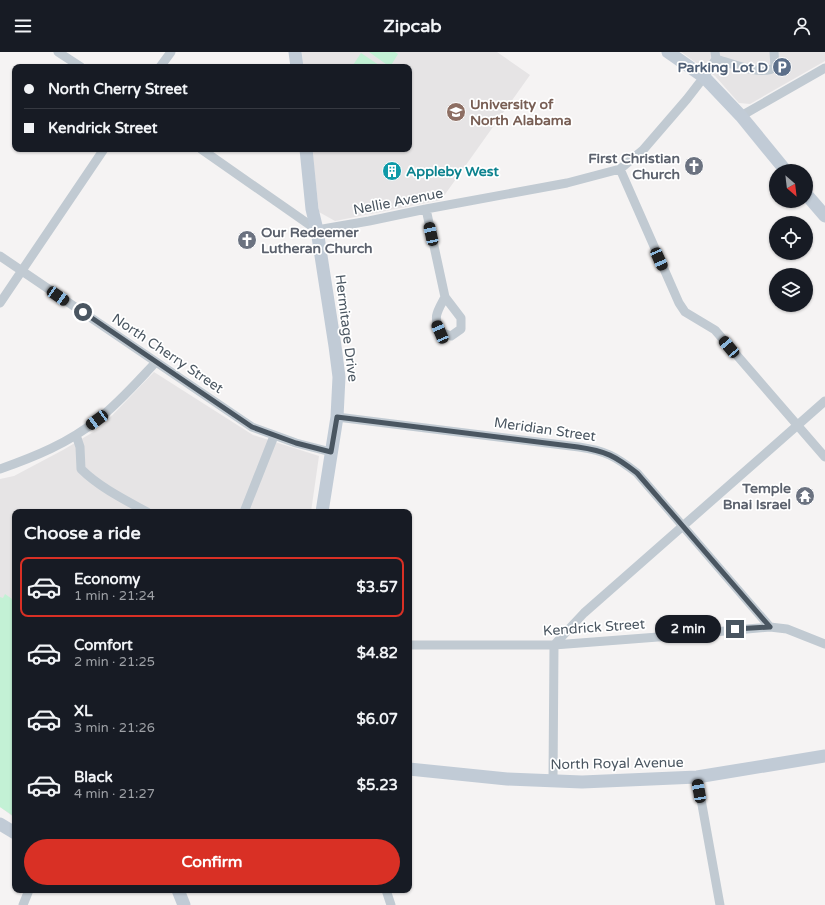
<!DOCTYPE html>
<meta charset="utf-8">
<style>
body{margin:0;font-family:"Varela Round",sans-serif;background:#20242c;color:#f1f3f6;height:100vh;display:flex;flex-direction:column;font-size:15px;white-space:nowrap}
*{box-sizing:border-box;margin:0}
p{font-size:13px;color:#9ea1a6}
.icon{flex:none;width:22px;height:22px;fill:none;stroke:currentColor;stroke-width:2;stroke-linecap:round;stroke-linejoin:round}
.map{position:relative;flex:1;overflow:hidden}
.side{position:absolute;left:12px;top:457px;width:400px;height:384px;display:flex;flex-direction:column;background:#171b24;border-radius:8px;box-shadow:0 1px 3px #0004}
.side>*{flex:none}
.top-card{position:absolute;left:12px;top:12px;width:400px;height:88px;border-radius:8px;box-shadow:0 1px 3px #0004;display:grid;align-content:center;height:88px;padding:0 12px;background:#171b24}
.needle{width:26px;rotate:152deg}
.controls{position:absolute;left:769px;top:112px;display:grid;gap:8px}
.controls a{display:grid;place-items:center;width:44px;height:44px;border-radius:50%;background:#171b24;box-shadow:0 1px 3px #0004;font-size:20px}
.end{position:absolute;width:18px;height:18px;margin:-9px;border:5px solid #4a5661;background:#fff;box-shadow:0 0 0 2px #fff}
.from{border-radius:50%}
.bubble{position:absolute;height:28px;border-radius:14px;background:#171b24;box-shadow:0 1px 3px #0004;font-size:13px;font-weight:800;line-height:28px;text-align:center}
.car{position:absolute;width:12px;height:24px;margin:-12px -6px;border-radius:5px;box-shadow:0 0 3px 1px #0007;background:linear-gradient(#222 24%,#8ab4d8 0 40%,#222 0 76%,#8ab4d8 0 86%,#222 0)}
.top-card b{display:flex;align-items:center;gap:14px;height:38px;font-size:15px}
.top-card b+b{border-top:1px solid #363941}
.top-card i{width:10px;height:10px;background:#f1f3f6}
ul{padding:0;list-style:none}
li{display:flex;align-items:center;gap:12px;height:60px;margin:0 8px 6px;padding:0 4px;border:2px solid transparent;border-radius:8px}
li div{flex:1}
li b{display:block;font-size:15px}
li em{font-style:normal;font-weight:800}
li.active{border-color:#d93025}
li>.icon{width:36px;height:36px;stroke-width:1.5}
h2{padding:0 12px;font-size:18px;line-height:48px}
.cta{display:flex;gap:8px;margin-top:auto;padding:8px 12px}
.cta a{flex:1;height:46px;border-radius:24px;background:#d93025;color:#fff;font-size:16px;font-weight:800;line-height:46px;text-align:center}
header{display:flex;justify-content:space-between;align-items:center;height:52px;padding:0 12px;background:#171b24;font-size:18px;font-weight:800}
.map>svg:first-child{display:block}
</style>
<header><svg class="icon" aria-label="menu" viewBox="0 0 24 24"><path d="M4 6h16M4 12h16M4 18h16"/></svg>Zipcab<svg class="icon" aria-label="person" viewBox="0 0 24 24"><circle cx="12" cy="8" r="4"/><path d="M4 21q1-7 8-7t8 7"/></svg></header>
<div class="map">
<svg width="825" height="853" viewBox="0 0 825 853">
<rect width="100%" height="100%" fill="#f5f3f3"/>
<path fill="#e6e4e5" d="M 302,0 L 497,0 L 530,23 L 441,148 L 335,169 L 319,160 L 312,97 L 409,97 L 409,15 L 303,15 Z
M 681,0 L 825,0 L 825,9 L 750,52 L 739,51 L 715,24 Z
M 154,320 L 253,383 L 319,404 L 311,460 L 15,460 L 15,766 L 0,755 L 0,427 L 14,424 L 63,398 L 100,376 Z"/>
<path fill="#c3f1d5" d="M 369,0 L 395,0 L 398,2 L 390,15 Z
M 361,1 L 382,15 L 356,15 L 353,13 Z
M 5,542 L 15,549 L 15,765 L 0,755 L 0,545 L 3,546 Z"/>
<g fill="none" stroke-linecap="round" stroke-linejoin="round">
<path stroke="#c1cad2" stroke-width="9" d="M 58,0 L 81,15
M 715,0 L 716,7 C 730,11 763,25 775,15 L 774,0
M 160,15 L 171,0
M 741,64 L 825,16
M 201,97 L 317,178 L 369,169 L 426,157 L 567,131 L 620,117 L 643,98 L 687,47 L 704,25 L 716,7
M 620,117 L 679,251 L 685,260 L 715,278 L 825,405
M 426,157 L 445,245
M 0,204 L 252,375 L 296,391 L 331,400
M 445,245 L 461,266 L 461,277 L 451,284 L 440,280 C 433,264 437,260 445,245 Z
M 0,251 L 104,97
M 337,365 L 579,395 C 606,399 615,404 637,421 L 770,575
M 76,383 L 80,395 L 81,417 C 99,435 125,448 147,460
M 0,417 C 34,405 69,391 97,368 C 119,351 137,330 156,310
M 244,460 L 274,384
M 409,593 L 554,593 L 658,585 L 770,575 L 787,577 L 825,592
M 697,725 L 720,853
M 553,729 L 554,593 L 584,561 L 825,349
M 386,838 L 391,853
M 23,853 L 29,838"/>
<path stroke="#c1cbd6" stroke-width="13" d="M 295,0 L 297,15
M 668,0 L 704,25 L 741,64 L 786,119
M 306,97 L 312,157 L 317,178 L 335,294 L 339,325 L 337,365 L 322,460
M 806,142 L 825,164
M 409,717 L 507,727 L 582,730 L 697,725 L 825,704
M 0,772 L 15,781
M 178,838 L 184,853"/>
</g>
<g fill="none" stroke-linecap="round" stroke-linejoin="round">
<path stroke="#4a5661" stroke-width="5" d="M 83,260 L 252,375 L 296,391 L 331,400 L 337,365 L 578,395 C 606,399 615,404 637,421 L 770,575 L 735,577"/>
</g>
<defs>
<g id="parking-disc" transform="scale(1)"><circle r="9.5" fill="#5c6f8a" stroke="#fff"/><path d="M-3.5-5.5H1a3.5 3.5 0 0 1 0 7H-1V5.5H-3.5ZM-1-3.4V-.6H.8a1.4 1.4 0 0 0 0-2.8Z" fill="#fff"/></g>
<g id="university-disc" transform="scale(1)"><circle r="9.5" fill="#8d6e63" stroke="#fff"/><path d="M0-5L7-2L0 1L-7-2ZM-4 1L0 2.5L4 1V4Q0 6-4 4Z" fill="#fff"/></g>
<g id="church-disc" transform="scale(1)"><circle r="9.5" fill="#6b7280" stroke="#fff"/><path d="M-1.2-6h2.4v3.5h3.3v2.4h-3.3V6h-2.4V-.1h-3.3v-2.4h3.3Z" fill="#fff"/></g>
<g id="building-disc" transform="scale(1)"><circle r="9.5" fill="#0f9aa8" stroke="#fff"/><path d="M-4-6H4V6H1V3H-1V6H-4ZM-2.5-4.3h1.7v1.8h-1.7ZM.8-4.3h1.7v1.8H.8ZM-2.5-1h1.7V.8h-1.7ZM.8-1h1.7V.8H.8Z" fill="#fff"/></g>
<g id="temple-disc" transform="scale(1)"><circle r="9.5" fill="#6b7280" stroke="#fff"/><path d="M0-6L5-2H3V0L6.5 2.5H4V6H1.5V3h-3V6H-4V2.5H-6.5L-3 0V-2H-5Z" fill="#fff"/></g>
</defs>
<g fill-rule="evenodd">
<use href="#parking-disc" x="782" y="15"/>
<use href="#university-disc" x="456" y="60"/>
<use href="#church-disc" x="694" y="114"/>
<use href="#building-disc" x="392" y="119"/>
<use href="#church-disc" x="247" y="188"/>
<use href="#temple-disc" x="805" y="444"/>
</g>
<g text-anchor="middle" stroke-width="3.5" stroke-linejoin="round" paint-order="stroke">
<g font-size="14" font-weight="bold" fill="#4e5e75" stroke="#fff" text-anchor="end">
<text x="768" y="20">Parking Lot D</text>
</g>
<g font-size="14" font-weight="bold" fill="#785e54" stroke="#fff" text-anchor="start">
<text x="470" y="57">University of<tspan x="470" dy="16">North Alabama</tspan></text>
</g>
<g font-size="14" font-weight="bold" fill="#5b616d" stroke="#fff" text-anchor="end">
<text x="680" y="111">First Christian<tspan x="680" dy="16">Church</tspan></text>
<text x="261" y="185" text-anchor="start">Our Redeemer<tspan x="261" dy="16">Lutheran Church</tspan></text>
<text x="791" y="441">Temple<tspan x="791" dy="16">Bnai Israel</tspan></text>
</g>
<g font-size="14" font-weight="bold" fill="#0d838f" stroke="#fff" text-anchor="start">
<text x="406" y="124">Appleby West</text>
</g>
<g font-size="14" fill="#4a5661" stroke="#fff">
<text transform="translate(398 149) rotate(-11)" y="5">Nellie Avenue</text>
<text transform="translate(347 276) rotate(83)" y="5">Hermitage Drive</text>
<text transform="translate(168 301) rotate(34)" y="5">North Cherry Street</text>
<text transform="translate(545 377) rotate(8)" y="5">Meridian Street</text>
<text transform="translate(594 575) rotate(-4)" y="5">Kendrick Street</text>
<text transform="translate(617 711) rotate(-1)" y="5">North Royal Avenue</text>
</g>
</g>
</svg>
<div class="controls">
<a><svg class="needle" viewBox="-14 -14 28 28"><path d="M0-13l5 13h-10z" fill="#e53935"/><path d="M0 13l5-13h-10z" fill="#9ea1a6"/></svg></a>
<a><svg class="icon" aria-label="locate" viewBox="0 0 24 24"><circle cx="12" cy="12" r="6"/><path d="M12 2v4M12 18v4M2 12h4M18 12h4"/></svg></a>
<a><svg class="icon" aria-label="layers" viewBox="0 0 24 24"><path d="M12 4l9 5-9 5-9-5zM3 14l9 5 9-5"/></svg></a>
</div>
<i class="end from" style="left:83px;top:260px"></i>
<i class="end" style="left:735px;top:577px"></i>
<div class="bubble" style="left:655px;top:563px;width:66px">2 min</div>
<i class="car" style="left:431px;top:182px;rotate:348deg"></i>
<i class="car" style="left:659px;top:207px;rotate:156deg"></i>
<i class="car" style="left:58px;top:244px;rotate:124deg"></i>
<i class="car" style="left:440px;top:280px;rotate:337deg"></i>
<i class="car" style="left:729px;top:295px;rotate:320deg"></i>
<i class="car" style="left:97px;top:368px;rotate:234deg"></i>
<i class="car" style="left:699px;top:739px;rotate:350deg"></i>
<div class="top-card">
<b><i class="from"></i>North Cherry Street</b>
<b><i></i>Kendrick Street</b>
</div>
<section class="side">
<h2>Choose a ride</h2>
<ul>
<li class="active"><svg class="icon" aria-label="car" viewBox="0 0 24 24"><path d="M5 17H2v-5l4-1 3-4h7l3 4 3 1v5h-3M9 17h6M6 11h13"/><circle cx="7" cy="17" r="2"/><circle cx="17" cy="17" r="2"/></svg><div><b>Economy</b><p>1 min · 21:24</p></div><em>$3.57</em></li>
<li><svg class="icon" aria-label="car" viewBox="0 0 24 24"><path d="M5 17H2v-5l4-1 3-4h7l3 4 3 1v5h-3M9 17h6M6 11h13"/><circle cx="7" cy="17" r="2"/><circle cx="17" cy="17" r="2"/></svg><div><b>Comfort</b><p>2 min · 21:25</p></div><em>$4.82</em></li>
<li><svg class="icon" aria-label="car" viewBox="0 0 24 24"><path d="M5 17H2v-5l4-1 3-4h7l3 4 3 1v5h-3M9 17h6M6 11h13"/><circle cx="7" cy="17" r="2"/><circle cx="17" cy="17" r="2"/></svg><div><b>XL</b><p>3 min · 21:26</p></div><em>$6.07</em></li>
<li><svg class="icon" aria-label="car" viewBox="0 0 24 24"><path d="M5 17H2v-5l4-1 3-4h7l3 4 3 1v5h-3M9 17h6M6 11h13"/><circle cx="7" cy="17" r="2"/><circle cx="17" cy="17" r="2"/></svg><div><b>Black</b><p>4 min · 21:27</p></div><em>$5.23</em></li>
</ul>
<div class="cta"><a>Confirm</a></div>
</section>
</div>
